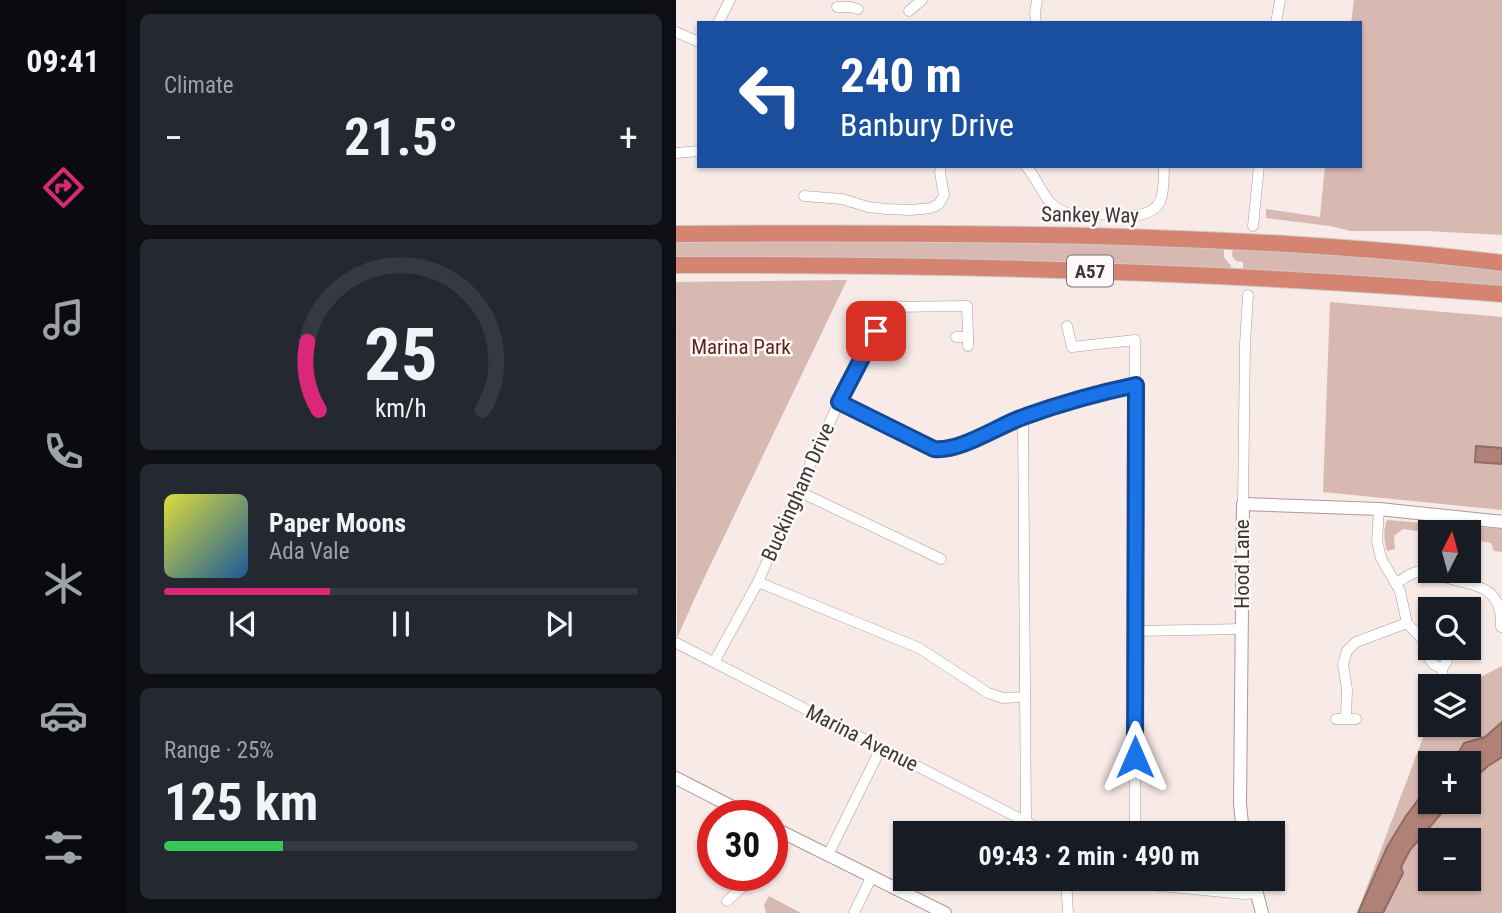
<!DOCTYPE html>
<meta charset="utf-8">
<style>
:root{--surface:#171b24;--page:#242831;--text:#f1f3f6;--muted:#9ea1a6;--line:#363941;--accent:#db2777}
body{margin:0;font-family:"Roboto Condensed",sans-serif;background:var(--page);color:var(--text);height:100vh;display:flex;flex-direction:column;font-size:26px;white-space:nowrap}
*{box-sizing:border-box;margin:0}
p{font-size:23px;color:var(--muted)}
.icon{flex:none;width:38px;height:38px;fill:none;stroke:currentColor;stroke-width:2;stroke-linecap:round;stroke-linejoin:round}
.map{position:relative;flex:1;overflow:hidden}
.side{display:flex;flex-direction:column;gap:14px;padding:14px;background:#0d0f14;width:550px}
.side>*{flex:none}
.banner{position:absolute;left:21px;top:21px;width:665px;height:147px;border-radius:0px;box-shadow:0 2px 5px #0004;background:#1a4fa0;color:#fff;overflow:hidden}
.needle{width:46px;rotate:6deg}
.buttons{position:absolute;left:742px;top:520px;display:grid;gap:14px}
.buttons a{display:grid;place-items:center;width:63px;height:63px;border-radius:0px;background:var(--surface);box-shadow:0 2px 5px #0004;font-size:35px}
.speed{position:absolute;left:21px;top:800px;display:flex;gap:14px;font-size:35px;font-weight:700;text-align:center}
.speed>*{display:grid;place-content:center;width:91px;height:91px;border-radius:50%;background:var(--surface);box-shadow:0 2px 5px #0004;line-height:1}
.speed .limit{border:10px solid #d22;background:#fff;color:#111}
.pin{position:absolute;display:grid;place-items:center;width:60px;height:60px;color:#fff;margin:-30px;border-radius:14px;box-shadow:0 4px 10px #0006}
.me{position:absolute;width:77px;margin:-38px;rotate:0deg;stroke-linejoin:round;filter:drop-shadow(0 0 5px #0008)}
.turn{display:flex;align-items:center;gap:24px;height:147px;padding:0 28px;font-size:32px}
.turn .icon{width:91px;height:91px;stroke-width:2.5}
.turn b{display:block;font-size:49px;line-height:60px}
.big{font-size:52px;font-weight:700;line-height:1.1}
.side .tile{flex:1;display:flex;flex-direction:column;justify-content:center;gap:10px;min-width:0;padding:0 24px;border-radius:10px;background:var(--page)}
.side .dial{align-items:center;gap:0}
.dial svg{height:182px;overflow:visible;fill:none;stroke:var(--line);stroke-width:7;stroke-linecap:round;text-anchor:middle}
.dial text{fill:var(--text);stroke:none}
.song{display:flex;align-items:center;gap:21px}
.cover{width:84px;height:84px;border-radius:10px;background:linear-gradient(135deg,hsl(60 70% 55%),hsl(210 70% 35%))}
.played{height:7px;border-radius:4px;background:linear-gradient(90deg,var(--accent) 35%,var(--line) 35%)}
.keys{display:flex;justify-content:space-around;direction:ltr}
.heat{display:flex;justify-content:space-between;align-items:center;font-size:38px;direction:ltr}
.charge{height:10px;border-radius:5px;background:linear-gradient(90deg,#34c759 25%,var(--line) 0)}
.trip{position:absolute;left:217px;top:821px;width:392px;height:70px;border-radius:0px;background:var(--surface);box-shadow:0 2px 5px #0004;font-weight:700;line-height:70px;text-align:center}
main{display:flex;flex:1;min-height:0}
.tab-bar{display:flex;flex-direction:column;width:126px;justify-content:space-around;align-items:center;background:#090b0e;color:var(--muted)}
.tab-bar .icon{width:49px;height:49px}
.tab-bar .on{color:var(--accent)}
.tab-bar b{font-size:32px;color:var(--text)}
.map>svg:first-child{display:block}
.green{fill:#d7b9b2;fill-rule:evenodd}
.water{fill:#b08277;stroke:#8d6c63;stroke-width:2}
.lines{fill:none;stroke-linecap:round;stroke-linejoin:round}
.minor-casing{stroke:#a79b99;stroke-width:11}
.tertiary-casing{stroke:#a79b99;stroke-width:14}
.trunk-casing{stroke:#cccbca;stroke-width:18}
.minor{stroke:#fff;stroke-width:10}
.tertiary{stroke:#fff;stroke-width:12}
.trunk{stroke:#d68472;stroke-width:16}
.route-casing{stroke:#114b97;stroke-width:18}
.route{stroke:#1a73e8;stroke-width:12}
.labels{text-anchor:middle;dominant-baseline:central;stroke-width:5;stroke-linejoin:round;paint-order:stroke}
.shield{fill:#fef9f8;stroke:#767170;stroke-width:2}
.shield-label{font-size:19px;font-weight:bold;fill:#3b3735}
.street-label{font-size:21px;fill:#3b3735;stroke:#fef9f8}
.park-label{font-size:21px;fill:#612519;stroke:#fef9f8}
</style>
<main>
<nav class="tab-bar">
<b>09:41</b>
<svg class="icon on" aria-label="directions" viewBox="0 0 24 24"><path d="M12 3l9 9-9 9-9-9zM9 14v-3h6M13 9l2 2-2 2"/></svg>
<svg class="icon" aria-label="music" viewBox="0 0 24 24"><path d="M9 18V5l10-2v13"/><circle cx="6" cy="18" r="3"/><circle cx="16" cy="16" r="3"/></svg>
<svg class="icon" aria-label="phone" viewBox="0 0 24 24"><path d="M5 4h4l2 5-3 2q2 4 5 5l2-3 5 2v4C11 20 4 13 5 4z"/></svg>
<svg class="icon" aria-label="climate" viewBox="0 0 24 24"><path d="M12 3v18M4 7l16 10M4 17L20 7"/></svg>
<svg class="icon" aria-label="car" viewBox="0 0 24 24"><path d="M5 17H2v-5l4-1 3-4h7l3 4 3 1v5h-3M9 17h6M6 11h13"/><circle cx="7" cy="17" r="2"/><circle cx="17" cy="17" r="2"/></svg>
<svg class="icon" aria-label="filters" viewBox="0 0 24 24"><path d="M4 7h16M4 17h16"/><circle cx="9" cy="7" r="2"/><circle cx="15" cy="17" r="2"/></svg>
</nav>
<section class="side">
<div class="tile"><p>Climate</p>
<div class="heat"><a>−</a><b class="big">21.5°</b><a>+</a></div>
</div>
<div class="tile dial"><svg viewBox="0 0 100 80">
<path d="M14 69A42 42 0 1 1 86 69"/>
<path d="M14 69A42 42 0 0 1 9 39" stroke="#db2777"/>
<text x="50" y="56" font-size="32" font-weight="700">25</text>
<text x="50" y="72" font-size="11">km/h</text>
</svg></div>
<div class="tile">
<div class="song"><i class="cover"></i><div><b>Paper Moons</b><p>Ada Vale</p></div></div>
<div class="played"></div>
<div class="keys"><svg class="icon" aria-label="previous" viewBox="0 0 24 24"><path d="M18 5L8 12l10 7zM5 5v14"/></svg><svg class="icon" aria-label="pause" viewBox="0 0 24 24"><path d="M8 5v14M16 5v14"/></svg><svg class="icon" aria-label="next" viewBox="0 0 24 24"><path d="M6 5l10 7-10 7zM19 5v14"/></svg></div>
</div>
<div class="tile"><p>Range · 25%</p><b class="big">125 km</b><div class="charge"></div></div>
</section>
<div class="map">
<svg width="827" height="913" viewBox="0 0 827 913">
<rect width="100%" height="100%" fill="#f7eae7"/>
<g class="green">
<path d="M678 0H826V235L751 231H675L654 226 590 218V209L644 217 649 166H684V23H675Z"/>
<path d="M207 237 548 246V257L555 266V270L0 259V239Z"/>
<path d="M557 246 826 269V288L567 270V262L560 261 556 256Z"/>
<path d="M171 280 22 591 1 638 0 282Z"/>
<path d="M654 302 826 317V510L647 492Z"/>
<path d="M711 520 826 529V552L818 551 815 543 793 539V532H754V533L727 529 718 536 719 549 711 551C708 541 707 530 711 520Z"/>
<path d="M826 666V913H681L748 735 754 713V724H793V686H787ZM754 763H793V802H754ZM754 840H793V878H754Z"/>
<path d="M93 896 125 913H90L88 905Z"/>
</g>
<g class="water">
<path d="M800 446 826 448V464L799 462Z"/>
<path d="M826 722V757L812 766 793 783V763H773L783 752 788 743 809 737Z"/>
<path d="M754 784V802H775L734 850 725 867 727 873 707 913H682L711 847 730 816Z"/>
</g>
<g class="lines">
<defs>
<g id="minor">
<path d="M161 7H174L182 9"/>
<path d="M233 11 246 0"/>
<path d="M42 23 54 0"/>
<path d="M360 23 359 13 361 0"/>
<path d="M600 23 604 0"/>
<path d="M0 32 23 42"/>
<path d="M0 153 23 151"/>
<path d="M350 166C367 186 367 206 394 214L463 215C491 210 487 189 488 166"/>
<path d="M128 196 166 199 192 207 210 209 235 210 255 208 263 204 268 195 264 173 265 166"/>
<path d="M577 226 583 166"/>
<path d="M391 326 396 347 459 340V833"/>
<path d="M280 337H292V346"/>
<path d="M163 402 258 449C285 452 324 425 350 416 386 403 422 393 460 385"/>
<path d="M347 417 350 821"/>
<path d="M122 491 265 559"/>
<path d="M567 504 569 344 572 295"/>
<path d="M703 509 701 541 705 558 724 591 731 623 748 641 753 658 757 664 766 669"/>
<path d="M82 582 243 648 312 693 327 698 349 697"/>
<path d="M721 583C728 578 736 572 745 571 755 569 762 575 771 578 800 586 827 586 825 627"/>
<path d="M460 631 566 629"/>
<path d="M0 643 372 833"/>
<path d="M38 662 82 582 122 491 163 402 213 307 291 306 292 337"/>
<path d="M767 677 766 669 771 661"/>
<path d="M660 719H680"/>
<path d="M670 719 671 689 667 664 671 651 680 642 731 623"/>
<path d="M96 855 107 832"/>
<path d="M152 855 205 748"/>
<path d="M390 878 392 913"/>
<path d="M401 878 568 894 581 893"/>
<path d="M51 901 80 875"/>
<path d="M178 913 196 876"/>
</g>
<g id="tertiary">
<path d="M0 778 74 816"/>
<path d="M96 827 269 913"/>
<path d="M567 833 564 804 567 504 703 509 827 522"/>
<path d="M577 878 586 913"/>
</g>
<g id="trunk">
<path d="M0 234C138 233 276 233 414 236 552 240 690 246 827 263"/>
<path d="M0 265C276 264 552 272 827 294"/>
</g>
</defs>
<use href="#minor" class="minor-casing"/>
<use href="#tertiary" class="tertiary-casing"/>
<use href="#trunk" class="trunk-casing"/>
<use href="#minor" class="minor"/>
<use href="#tertiary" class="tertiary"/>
<use href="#trunk" class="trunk"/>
</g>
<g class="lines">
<defs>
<path id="route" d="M200 331 163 402 258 449C285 452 323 425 350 416 386 403 422 393 460 385L459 757"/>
</defs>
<use href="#route" class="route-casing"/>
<use href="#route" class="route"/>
</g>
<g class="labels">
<rect class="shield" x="391" y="255.5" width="46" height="31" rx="5"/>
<g class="shield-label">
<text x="414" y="271">A57</text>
</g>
<g class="street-label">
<text transform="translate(414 215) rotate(1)">Sankey Way</text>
<text transform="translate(122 492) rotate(-66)">Buckingham Drive</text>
<text transform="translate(566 564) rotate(-90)">Hood Lane</text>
<text transform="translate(186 738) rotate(27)">Marina Avenue</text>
</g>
<g class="park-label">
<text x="65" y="347">Marina Park</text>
</g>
</g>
</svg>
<div class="buttons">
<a><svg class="needle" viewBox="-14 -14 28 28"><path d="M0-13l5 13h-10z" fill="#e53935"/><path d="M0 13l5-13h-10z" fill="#9ea1a6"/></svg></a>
<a><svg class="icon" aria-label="search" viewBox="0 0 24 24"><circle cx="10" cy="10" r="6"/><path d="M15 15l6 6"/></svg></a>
<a><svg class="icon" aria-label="layers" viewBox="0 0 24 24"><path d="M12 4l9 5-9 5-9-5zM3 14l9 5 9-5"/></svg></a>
<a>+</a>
<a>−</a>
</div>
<div class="speed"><div class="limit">30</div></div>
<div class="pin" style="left:200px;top:331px;background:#d93025"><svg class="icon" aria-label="arrive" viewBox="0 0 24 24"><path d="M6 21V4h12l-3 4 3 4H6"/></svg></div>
<svg class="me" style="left:459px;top:757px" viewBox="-20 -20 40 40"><path d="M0-17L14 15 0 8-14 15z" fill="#1a73e8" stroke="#fff" stroke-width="4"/></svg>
<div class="trip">09:43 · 2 min · 490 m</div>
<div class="banner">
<div class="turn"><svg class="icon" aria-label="left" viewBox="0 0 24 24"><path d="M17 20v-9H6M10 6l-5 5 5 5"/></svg><div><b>240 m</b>Banbury Drive</div></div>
</div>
</div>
</main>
